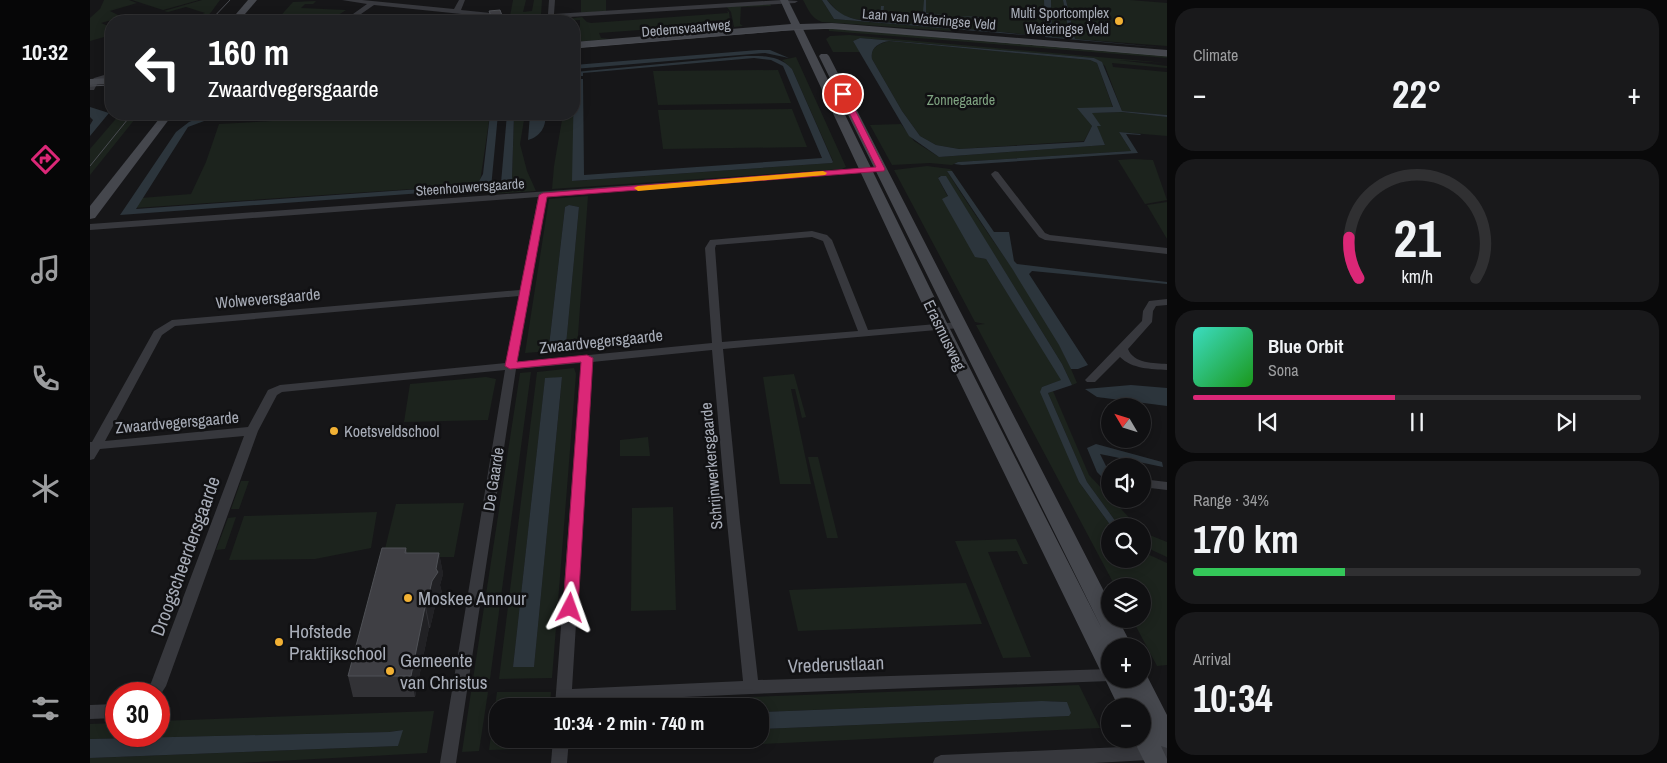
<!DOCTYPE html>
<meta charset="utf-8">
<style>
:root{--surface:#101012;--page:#19191b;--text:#f1f3f6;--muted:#9c9d9f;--line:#303032;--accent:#db2777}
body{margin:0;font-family:"Archivo Narrow",sans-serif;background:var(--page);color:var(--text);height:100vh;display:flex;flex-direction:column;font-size:19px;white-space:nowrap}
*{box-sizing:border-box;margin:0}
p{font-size:16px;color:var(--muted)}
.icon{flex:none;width:28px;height:28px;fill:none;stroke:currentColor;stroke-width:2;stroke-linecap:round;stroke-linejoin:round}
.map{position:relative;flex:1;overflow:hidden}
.details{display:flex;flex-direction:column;gap:8px;padding:8px;background:#09090a;width:500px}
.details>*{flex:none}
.hud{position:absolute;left:15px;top:15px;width:475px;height:105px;border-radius:20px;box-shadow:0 2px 12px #0003,0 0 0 1px var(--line);background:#202124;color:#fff;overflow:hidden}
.needle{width:32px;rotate:308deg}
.controls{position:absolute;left:1011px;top:398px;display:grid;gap:10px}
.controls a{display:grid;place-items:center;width:50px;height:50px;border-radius:50%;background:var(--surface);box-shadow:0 2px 12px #0003,0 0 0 1px var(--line);font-size:25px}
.speed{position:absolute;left:15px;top:682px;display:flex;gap:10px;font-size:25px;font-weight:700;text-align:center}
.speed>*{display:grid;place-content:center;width:65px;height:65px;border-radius:50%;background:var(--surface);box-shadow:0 2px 12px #0003,0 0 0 1px var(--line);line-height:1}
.speed .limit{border:8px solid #d22;background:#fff;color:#111}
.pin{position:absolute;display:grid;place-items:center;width:42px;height:42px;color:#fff;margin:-21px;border:2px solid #fff;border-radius:50%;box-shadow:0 1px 5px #0007}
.me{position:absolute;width:55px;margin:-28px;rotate:4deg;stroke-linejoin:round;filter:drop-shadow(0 0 4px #0008)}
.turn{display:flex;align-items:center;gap:18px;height:105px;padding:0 20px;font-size:22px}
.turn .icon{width:65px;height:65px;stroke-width:2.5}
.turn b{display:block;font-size:35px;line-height:42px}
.big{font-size:38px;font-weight:700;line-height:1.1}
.details .tile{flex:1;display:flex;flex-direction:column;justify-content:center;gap:8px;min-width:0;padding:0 18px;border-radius:20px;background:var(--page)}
.details .dial{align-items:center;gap:0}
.dial svg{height:130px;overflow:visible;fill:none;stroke:var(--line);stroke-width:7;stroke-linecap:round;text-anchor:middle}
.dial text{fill:var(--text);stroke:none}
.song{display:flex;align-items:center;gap:15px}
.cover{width:60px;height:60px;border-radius:8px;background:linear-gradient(135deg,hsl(170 70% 55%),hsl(120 70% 35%))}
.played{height:5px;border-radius:2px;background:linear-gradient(90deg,var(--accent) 45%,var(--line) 45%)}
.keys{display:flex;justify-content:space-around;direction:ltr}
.heat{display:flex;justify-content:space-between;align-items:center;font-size:28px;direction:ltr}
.charge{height:8px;border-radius:4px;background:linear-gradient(90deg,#34c759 34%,var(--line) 0)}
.trip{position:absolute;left:399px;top:698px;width:280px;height:50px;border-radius:20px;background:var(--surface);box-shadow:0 2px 12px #0003,0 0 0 1px var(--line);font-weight:700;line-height:50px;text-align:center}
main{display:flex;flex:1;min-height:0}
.tab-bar{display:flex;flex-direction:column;width:90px;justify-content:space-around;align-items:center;background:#060607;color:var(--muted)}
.tab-bar .icon{width:35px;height:35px}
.tab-bar .on{color:var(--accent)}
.tab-bar b{font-size:22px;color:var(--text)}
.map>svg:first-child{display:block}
.green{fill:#1c231d;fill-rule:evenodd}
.water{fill:#2c353c;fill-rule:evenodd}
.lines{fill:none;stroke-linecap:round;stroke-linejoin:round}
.street{fill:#37383d;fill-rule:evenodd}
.secondary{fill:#45474d;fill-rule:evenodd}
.tram{stroke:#4a4c52;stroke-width:1}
.wall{fill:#323236}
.shaded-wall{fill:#212124}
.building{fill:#3f3f44;stroke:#4f5156}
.route{fill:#db2777;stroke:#8e194d}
.slow{fill:#f59e0b}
.poi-dot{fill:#f2b134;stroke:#111113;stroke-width:2}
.labels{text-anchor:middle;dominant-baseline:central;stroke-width:5;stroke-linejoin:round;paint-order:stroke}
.far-poi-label{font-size:14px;fill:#a8adb8;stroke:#111113;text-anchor:end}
.far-street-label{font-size:14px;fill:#a8adb8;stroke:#111113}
.far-park-label{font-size:14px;fill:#7fa381;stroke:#111113}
.street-label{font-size:16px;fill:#a8adb8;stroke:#111113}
.poi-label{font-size:16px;fill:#a8adb8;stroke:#111113;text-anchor:start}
.near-street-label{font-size:19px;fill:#a8adb8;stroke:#111113}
.near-poi-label{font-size:19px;fill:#a8adb8;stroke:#111113;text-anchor:start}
</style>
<main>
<nav class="tab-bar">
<b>10:32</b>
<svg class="icon on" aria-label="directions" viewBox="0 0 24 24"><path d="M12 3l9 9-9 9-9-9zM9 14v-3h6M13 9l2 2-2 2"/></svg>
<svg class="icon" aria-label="music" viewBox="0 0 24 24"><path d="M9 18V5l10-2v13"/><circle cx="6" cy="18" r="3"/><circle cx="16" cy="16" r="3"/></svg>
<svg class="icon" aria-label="phone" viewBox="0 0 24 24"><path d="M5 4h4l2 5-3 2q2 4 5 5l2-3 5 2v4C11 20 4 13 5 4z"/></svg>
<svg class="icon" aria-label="climate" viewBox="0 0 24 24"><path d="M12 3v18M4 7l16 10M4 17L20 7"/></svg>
<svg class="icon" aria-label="car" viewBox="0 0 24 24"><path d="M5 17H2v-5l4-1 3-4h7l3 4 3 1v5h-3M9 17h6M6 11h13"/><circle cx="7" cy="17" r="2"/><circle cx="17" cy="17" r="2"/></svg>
<svg class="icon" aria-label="filters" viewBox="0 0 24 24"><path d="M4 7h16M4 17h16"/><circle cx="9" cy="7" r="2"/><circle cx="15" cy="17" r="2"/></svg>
</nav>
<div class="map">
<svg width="1077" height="763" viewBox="0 0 1077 763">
<rect width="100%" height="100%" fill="#161618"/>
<g class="green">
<path d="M14 0H39L47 3 20 11 32 17 11 23 21 27V35L0 41V18L10 9Z"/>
<path d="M42 0H109L73 10Z"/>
<path d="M112 0H130C120 13 117 23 99 19L115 13 96 7 78 12 74 11Z"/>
<path d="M423 0H436L433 12 442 11 444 0H452L451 15 420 16Z"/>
<path d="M491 0H516V11L491 13Z"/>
<path d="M713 0H732L744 19 861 29V31L732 22C721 18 718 9 713 0Z"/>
<path d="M737 0H954L955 36 764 19 750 14Z"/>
<path d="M961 0H973L981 38 962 37Z"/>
<path d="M976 0H1040L1077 3V46L985 39Z"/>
<path d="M226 1 223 4H215L211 8 256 10 239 21H186L203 2Z"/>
<path d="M680 3 681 6 651 7 650 24 653 26 644 27 641 12 636 6Z"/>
<path d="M637 11 639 12 641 28H636L631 24 509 33 511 38 520 39 484 42 490 40V20L475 21 477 19 492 17 497 22 501 23 638 13Z"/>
<path d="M738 26 1077 54V58L739 31Z"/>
<path d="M759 35 1077 63 1028 60 1077 66V68L1022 63 1023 67 1077 72V115L1032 111 1015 66 1004 58 770 38 763 41 770 52H743L736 39 740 36Z"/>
<path d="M799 41 1000 60 1007 63 1023 108H988L1002 126 994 141 869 149 846 145 830 136 812 111 782 59C780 48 788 44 799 41Z"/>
<path d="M706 57 756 167 752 169 462 189 464 166 473 114H484V79L483 181 742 163 743 161 702 69 692 60Z"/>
<path d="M688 70 701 103 568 105 563 71Z"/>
<path d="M702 109 717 147 573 149 568 110Z"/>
<path d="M1032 112 1077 117V136L1029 132 1041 151 868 162 862 165 840 163 802 165 780 125 811 124 824 141 849 157 1015 145 1006 125 1010 126 1001 113Z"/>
<path d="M30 114H49L0 175V149Z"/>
<path d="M237 114H400L390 182 381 185 45 208 51 198 101 194 116 162 129 124 236 118Z"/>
<path d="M424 114H435L430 144 437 171 446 191 401 194 402 184 420 182 422 179Z"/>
<path d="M1043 159 1063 160 1077 200 1055 204 1028 160Z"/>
<path d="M837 166 860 169 862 171H857C900 242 956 306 987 383L982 385 972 364 856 177 850 176 848 178 890 258 896 259 972 380 952 387 989 482 1021 526 1020 559H1052L1053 552 1077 563V665L1067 666 1042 619H1052V586H1025L886 325 895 324 885 322 804 170Z"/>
<path d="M498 196 487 349 435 353 459 199ZM479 205 489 207 476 344 459 346 475 207Z"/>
<path d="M1077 202V239L1057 205Z"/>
<path d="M484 368 486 374 462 678 409 679 447 372ZM472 377 444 666 423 667 455 379Z"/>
<path d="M441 372 400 679H383L430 373Z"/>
<path d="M704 374 716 417 712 418 705 389H701L721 484H690L673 377Z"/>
<path d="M396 377 406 379 398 420 314 422 320 384Z"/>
<path d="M963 391 999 475 1047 526H1029L997 482 958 393Z"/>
<path d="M558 437 560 456H530V440Z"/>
<path d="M718 457H728L748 538H737Z"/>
<path d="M151 481H159L149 509H141Z"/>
<path d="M374 503 364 557H293L306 504Z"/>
<path d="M583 507 586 610 541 611 542 508Z"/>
<path d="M287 512 281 548 225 559 139 560 154 516Z"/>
<path d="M146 517 135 549 126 550 138 518Z"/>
<path d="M1052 532 1077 542V557L1053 546Z"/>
<path d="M926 539 938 564H933L927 551 898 552 941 657 913 658 865 541Z"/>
<path d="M876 583 892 624 708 631 699 590Z"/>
<path d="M989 685 1010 728 611 747 492 748V739H670V729L979 716 977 702 952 701 670 712V706H492V703Z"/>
<path d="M381 692H398L389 751 372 752Z"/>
<path d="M407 692H461L460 706H408V739H457V748L399 750Z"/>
<path d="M344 711 337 753 149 763H0V758L308 746 312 730 299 732 0 739V724L26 723V736H69V721Z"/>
</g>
<g class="water">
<path d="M732 0H737C752 20 767 20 790 22L791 6H794L792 22 832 25 834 0H836V13L857 15 836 14V26L890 30 888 18 868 16 890 17 892 30 947 36 744 19Z"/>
<path d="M954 0H961L962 37 980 38 973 0H976L985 39 1077 48 955 37Z"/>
<path d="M770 38 1004 58 1012 62 1032 111 1077 115V117L1032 112 1002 113 1011 126H1007L1015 145 849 157 819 136 763 41ZM799 41 1000 60 1007 63 1023 107 987 108 1002 126 994 142 869 149 846 145 830 136 812 111 782 59C780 48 788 43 799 41Z"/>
<path d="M668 50H680L699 58 675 53 484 69V65Z"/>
<path d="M656 56C673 56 689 55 702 69L743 162 742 163 482 181 484 79H493L494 175 732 158 693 66 681 60 664 58 493 73V76H485V72Z"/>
<path d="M0 107 19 113 0 136V125L3 120 0 117Z"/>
<path d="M119 114H133L98 127 46 209 387 185 393 174 400 114H408L401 188 30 215 86 132 99 122Z"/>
<path d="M417 114H424L422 179 420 182 411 183Z"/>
<path d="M440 114H455C457 126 450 137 438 140Z"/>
<path d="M1029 132 1050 134 1051 135 1036 134 1048 153 872 165 864 164 868 162 1041 151Z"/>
<path d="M857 171H862L904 232H919L924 261 927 264 1077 282V284L942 271 939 274 998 365 988 369H981L969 345 923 270Z"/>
<path d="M851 176H856L972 364 982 385 958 393 997 482 1029 526H1021L989 482 950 392 952 387 971 380 896 259 885 257 852 199 858 196 848 178Z"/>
<path d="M479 205 489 207 476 345 459 346 475 207Z"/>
<path d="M472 377 444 667H423L455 378Z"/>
<path d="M1041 385 1077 388V406L1007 397 995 389Z"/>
<path d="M1006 444 1072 462 1073 467 1010 454 1020 474V485L1007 472 997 448Z"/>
<path d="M952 701 977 702 981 713 979 716 670 729V712Z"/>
<path d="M313 730 308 746 0 758V739L299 732Z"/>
</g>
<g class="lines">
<g class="street">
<path d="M252 0H272L364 9 369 0H375L371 10 430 16 458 14 459 0H465L464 14 692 0 708 1 705 3 463 18V21H457V18L430 20 284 5 271 14 320 21H303L263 16V14L277 4Z"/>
<path d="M21 73V77L9 80 4 90H0V83L4 78Z"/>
<path d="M791 167H794V171L457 196 427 362 622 343 615 248 620 240 722 231 737 235 742 240 778 330 869 322 874 325 869 328 633 349 650 522 668 680 1020 669V679L1025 680 1020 681 661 694 481 702V706H465L491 363 426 369 366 763H350L415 370 192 392 187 395 168 431 76 686 69 697V694H54L61 683 154 436 10 449 4 459 0 460V442H2L64 331 82 320 430 290 448 197 0 230V224ZM722 237 733 241 768 331 632 342 625 248 626 245ZM429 296 416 363 190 385 178 390 158 427 15 441 72 335 85 326ZM622 350 637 522 653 681 482 689 502 362Z"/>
<path d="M905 171 908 172 955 233 960 235 1077 248V254L955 240 949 237 902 176 901 174Z"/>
<path d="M1077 299V305L1066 306 1063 311 1062 322 1038 349C1044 364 1064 363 1077 364V370C1061 369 1042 369 1030 357L1005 382H997L995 380 997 378 1052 321 1053 311 1059 301Z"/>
<path d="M1052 479 1077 482V490L1052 487Z"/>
<path d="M26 704V718L0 719V705Z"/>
<path d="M463 739H479L477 763H461Z"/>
<path d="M1077 745V759L1004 763H843L845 758 851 755Z"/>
</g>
<g class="secondary">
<path d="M158 0H167L149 21H140Z"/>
<path d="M690 0H698L710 24 742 23 1077 50V56L742 29H713L859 327 1012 629 729 56 731 54H737L739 56 1020 603V619H1028L1042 646H1020V679H1052V672H1055L1077 715V748L1071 746 1077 759V763H1055L1043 739H1052V724L1059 726 1052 713V706H1028L1015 679 1017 675 1012 674 843 327 704 30 484 48V42L701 24Z"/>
<path d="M21 78V84L0 85V79Z"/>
<path d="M73 114H83L5 218 0 219V206Z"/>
</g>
<g class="tram">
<path d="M120 21 140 0"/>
<path d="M484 48 698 30 746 28 1077 56"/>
<path d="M0 86 21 85"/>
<path d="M0 166 42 114"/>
</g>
</g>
<path class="wall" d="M316 548 317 553H349L353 574 350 585 352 593 346 602 340 628H339L325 697H263L258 676Z"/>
<g class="shaded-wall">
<path d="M349 553 353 574 350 585 352 593 346 602 340 628 336 607Z"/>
<path d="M335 607 339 628 325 697 321 676Z"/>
</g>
<g class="building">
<path d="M410 10 413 18H416L417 21H372H373V19L401 16 399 11Z"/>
<path d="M292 548H316L315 553H349L346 569 348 572 342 581 336 607H335L321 676H258Z"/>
</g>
<path class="route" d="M753 92 757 94 795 169 794 171 457 197 427 362 497 355 503 358 488 608 485 612 480 614 475 612 473 608 491 362 420 369 415 366 449 195 453 193 786 167 750 94Z"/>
<path class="slow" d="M733 171 737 173 735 175 548 191 544 188 548 186Z"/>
<g class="poi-dot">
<circle cx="1029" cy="21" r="5"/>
<circle cx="244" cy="431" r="5"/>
<circle cx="318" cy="598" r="5"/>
<circle cx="189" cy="642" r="5"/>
<circle cx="300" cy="671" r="5"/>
</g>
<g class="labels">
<g class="far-poi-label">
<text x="1019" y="13">Multi Sportcomplex<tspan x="1019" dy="16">Wateringse Veld</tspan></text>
</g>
<g class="far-street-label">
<text transform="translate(839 19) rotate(5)">Laan van Wateringse Veld</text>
<text transform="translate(596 28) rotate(-5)">Dedemsvaartweg</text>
<text transform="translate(380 187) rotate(-4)">Steenhouwersgaarde</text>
</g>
<g class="far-park-label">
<text x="871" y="100">Zonnegaarde</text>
</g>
<g class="street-label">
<text transform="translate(178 298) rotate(-5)">Wolweversgaarde</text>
<text transform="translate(855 335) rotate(64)">Erasmusweg</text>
<text transform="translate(511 341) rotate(-6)">Zwaardvegersgaarde</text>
<text transform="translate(87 422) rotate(-5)">Zwaardvegersgaarde</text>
<text transform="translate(621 466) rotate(-95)">Schrijnwerkersgaarde</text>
<text transform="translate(403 479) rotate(-81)">De Gaarde</text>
</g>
<g class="poi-label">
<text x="254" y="431">Koetsveldschool</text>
</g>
<g class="near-street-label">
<text transform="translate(95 556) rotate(-70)">Droogscheerdersgaarde</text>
<text transform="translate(746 664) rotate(-2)">Vrederustlaan</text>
</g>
<g class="near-poi-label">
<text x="328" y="598">Moskee Annour</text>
<text x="199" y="631">Hofstede<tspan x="199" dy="22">Praktijkschool</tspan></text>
<text x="310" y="660">Gemeente<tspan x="310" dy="22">van Christus</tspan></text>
</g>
</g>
</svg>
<div class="controls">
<a><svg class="needle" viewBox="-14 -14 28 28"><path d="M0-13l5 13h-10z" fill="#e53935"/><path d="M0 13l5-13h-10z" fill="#9c9d9f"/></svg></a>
<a><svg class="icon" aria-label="sound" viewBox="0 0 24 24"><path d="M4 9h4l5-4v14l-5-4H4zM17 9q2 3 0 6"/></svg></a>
<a><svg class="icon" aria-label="search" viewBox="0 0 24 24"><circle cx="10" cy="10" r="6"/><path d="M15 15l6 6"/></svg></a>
<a><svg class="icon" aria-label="layers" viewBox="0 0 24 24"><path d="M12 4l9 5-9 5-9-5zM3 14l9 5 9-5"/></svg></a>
<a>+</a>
<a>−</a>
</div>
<div class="speed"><div class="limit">30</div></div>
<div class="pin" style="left:753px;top:94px;background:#d93025"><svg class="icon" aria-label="arrive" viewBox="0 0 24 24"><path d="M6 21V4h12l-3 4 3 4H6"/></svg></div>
<svg class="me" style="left:480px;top:608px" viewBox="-20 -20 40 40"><path d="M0-17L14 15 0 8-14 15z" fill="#db2777" stroke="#fff" stroke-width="4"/></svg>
<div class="trip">10:34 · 2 min · 740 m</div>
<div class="hud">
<div class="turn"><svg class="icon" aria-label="left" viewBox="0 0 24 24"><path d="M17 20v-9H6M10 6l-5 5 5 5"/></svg><div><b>160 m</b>Zwaardvegersgaarde</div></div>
</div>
</div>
<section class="details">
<div class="tile"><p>Climate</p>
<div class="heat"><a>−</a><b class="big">22°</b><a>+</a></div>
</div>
<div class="tile dial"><svg viewBox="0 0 100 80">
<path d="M14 69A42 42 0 1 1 86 69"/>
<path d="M14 69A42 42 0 0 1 8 44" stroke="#db2777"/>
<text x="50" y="56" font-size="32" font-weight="700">21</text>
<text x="50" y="72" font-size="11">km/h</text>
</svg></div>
<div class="tile">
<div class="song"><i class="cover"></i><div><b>Blue Orbit</b><p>Sona</p></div></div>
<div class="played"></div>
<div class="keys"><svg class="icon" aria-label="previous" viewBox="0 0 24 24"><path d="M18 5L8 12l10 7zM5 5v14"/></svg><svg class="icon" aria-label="pause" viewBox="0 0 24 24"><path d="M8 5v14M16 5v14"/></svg><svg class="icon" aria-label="next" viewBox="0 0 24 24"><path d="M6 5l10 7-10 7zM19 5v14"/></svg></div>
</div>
<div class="tile"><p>Range · 34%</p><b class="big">170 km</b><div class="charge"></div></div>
<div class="tile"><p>Arrival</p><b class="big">10:34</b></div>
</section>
</main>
